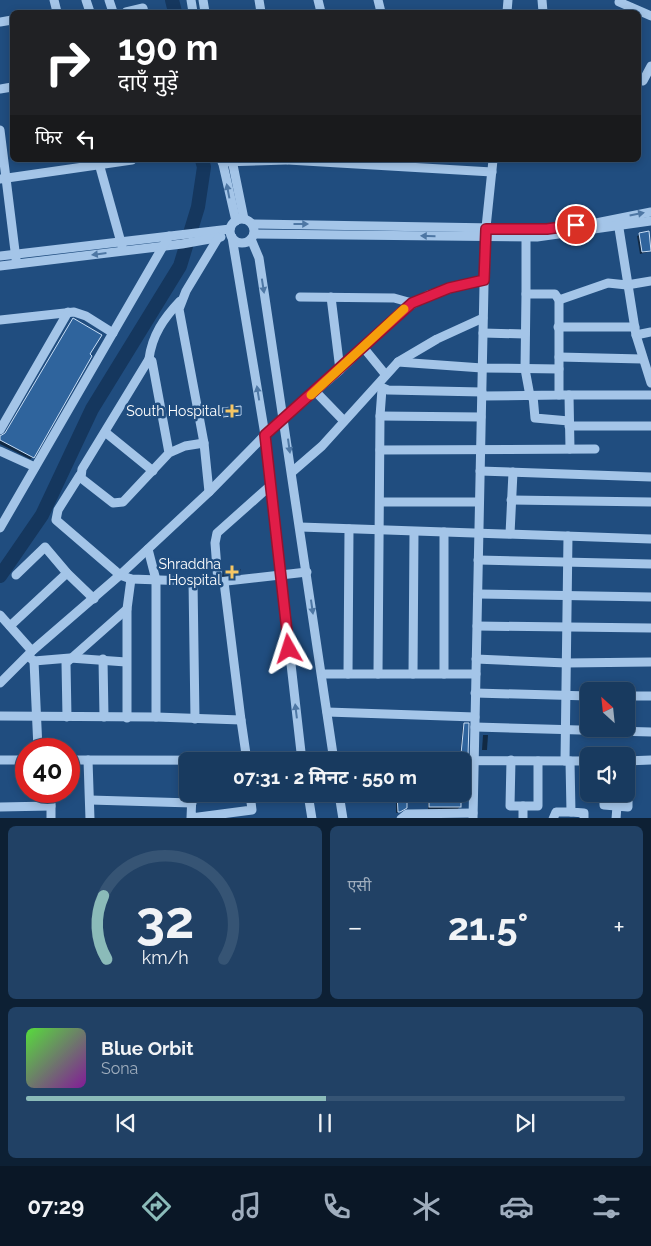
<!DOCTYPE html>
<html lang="hi">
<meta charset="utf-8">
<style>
:root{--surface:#183a5f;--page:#214165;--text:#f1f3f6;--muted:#9fadbd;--line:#365474;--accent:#8bbbb9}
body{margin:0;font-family:Raleway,"Noto Sans Devanagari",sans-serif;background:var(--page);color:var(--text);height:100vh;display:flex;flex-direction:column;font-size:19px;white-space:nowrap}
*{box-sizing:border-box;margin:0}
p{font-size:16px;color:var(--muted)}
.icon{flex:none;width:28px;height:28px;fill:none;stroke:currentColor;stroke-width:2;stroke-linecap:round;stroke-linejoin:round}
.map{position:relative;height:818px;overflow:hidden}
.panel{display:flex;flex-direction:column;gap:8px;padding:8px;background:#0d2034;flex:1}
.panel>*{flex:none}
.hud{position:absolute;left:10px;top:10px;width:631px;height:152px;border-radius:8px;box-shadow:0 2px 8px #0003,0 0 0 1px var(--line);background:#202124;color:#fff;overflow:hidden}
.needle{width:32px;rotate:333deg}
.controls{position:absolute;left:580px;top:682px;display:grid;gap:10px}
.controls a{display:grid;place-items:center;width:55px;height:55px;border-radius:8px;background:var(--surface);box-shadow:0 2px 8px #0003,0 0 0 1px var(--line);font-size:25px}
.speed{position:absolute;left:15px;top:738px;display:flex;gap:10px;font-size:25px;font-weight:700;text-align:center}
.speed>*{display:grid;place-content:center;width:65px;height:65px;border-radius:50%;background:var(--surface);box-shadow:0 2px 8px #0003,0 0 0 1px var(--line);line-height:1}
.speed .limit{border:8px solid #d22;background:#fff;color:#111}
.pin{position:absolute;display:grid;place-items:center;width:42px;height:42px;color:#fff;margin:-21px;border:2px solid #fff;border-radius:50%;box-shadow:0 1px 5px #0007}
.me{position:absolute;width:55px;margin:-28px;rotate:354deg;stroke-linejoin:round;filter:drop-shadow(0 0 4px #0008)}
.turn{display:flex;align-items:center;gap:18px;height:105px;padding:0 25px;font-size:22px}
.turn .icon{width:65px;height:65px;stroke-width:2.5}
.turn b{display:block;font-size:35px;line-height:42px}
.then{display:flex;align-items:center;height:48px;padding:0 25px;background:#0003;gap:10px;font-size:19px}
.big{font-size:38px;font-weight:700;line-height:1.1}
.panel .card{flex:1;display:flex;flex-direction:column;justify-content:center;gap:8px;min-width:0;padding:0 18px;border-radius:8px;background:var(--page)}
.panel .dial{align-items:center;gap:0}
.dial svg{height:130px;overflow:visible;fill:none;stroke:var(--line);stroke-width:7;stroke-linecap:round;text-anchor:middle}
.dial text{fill:var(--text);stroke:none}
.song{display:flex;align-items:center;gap:15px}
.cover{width:60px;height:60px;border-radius:8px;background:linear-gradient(135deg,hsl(110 70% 55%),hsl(290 70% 35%))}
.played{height:5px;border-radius:2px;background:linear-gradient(90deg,var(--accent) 50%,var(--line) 50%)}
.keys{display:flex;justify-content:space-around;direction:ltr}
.heat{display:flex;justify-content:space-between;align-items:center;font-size:28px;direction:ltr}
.panel .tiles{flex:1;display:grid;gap:8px;grid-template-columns:1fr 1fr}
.card:last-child{grid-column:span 2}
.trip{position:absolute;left:179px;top:752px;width:292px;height:50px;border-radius:8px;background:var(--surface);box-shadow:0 2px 8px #0003,0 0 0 1px var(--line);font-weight:700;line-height:50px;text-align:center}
.menu{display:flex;height:80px;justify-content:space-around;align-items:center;background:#0a1726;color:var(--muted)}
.menu .icon{width:35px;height:35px}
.menu .selected{color:var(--accent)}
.menu b{font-size:22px;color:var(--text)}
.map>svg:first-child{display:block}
.shadow{fill:#0007}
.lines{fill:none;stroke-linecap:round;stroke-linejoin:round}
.river{stroke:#15375e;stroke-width:14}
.building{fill:#2f649d;stroke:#c8def6}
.minor{stroke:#a4c5e8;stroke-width:9}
.oneway{fill:#4e77a4}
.route-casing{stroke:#92132f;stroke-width:12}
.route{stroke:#e11d48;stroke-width:9}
.slow{stroke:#f59e0b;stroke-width:9}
.poi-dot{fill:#f5c665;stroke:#204d7f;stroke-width:2}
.labels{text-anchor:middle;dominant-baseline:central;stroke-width:5;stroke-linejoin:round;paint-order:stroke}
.poi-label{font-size:14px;fill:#fff;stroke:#204d7f;text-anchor:end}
</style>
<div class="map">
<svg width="651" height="819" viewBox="0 0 651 819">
<rect width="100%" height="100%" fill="#204d7f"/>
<g class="shadow">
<path d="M648 232 651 251 640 254 637 236Z"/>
<path d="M223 409 240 415 222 418 221 412Z"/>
<path d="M0 439 33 457 30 459 0 444Z"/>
<path d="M241 569 239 575 222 577 224 570Z"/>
<path d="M464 724 467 754 460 755 463 725Z"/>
<path d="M483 735H488L487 750H482Z"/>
<path d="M398 794H461L460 806 458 809H428V794H406L403 810 396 813V796Z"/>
</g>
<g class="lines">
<g class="river">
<path d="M172 0 175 12"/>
<path d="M0 576 42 515 92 409 180 266 198 207 204 167 202 160"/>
</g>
</g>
<g class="building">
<path d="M649 231 651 251 642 252 639 233Z"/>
<path d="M73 318 102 335 90 354 92 356 34 458 0 440V436L5 433Z"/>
<path d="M241 406V415L223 417 222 408Z"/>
<path d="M464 723H469L468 755 461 754Z"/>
<path d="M397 794H407V808L400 812H398Z"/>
<rect x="429" y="794" width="32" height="13"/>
</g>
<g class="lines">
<g class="minor">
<path d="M54 0 57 12"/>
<path d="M86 0 90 12"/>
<path d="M109 0 113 12"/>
<path d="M191 0 193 12"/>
<path d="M203 0 205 12"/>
<path d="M259 0 261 12"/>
<path d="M318 0 321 12"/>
<path d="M378 0 381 12"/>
<path d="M542 0 543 12"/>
<path d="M619 2 651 16"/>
<path d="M126 12 143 8 144 12"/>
<path d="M507 12 508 0"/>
<path d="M0 22 12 20"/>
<path d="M643 81 651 66"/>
<path d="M0 89 12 87"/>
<path d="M0 130 16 259"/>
<path d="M98 160 122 246"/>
<path d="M222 160 236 221"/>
<path d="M232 160 244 219"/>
<path d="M288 160 492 172"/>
<path d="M222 162 287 160"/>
<path d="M0 179 132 160"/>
<circle cx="242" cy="231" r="12"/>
<path d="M618 222 636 335 651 383"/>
<path d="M252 224 547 229 591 224 651 212"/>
<path d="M254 234 537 237 651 221"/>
<path d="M232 237 265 435 302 761"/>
<path d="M251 239 259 258 334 761"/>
<path d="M0 256 230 229"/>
<path d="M0 266 182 244 221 237"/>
<path d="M526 294 525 369 530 396"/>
<path d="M300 297 394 298 412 303"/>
<path d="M331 297 340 370"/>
<path d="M559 300 608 283 627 285 651 281"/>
<path d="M0 320 74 312 86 316 113 333"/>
<path d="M558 327H635"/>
<path d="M483 333 525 334"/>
<path d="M636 335 651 332"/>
<path d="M363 347 385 374"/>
<path d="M559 357 642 359"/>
<path d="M149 359C152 335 164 318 180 301"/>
<path d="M398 362 482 368 559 369"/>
<path d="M378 386 388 390 482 392"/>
<path d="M315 391 344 421"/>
<path d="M559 395H651"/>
<path d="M569 395 570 449"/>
<path d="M482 396 559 395V300L555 294H526V237"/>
<path d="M533 396 535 418 569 421"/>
<path d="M380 416 481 417"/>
<path d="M569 426H651"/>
<path d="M0 430 68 312"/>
<path d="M105 432 153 471"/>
<path d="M380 450 595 449"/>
<path d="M0 451 35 467"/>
<path d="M169 453 152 361 149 359 82 469 81 478 113 503 123 502 169 453 185 446 204 443"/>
<path d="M480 471 651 477"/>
<path d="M292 472 322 446 398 362 437 339 483 318"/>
<path d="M80 475 58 510 56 520 120 575 131 579 218 582 307 572"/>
<path d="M209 492 204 443 179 309 186 291 218 238"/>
<path d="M511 500 651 502"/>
<path d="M380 502H479"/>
<path d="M300 527 651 539"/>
<path d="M0 528 169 236"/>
<path d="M444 532V674"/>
<path d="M510 534 513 472"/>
<path d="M148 549 156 580V717"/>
<path d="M478 560 651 564"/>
<path d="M16 575 45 547 67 573 94 599"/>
<path d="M193 581 195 719"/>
<path d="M218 582 215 543 217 533 271 485"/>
<path d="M478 594 651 597"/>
<path d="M0 615 32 651"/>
<path d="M10 626 67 573"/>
<path d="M477 626 651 628"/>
<path d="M28 656 34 661 70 658 126 662"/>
<path d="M103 659 104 717"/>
<path d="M476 659 566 663 651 662"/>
<path d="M34 661 38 749"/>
<path d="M322 674H476"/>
<path d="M348 674 349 529"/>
<path d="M378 674 380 416 382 389"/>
<path d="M413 674 414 532"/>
<path d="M0 683 32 651 120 575 209 492 265 435 340 370 400 312 428 295 484 279"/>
<path d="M475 693 589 696"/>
<path d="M626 696H651"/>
<path d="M327 712 475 717"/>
<path d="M0 716 156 717 241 720 224 582"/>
<path d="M67 717 66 663 127 609"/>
<path d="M127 718V609L131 579"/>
<path d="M241 720 247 761"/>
<path d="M475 727 651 732"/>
<path d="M0 760H26"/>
<path d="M69 760 589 761"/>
<path d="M88 760 90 819"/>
<path d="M511 760 510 806H538V761"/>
<path d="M565 761 568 536"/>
<path d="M570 761 571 812 584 813V819"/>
<path d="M626 761 651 760"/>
<path d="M51 791V819"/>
<path d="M192 794 191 818 252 810 250 794"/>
<path d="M308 794 312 819"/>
<path d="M339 794 343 819"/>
<path d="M604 794V805L628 807V761"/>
<path d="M90 800 192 803"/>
<path d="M0 807 51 806"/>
<path d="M401 819 407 814 473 813"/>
<path d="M473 819 485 237 493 160"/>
<path d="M523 819V806"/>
<path d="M553 819 556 812H571"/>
<path d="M616 819 617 806"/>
</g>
</g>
<defs><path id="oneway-solid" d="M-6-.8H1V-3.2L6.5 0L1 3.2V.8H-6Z" transform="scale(1.25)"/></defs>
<g class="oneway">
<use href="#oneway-solid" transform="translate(228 191) rotate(-101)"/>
<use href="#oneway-solid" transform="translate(637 214) rotate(-11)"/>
<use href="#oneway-solid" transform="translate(301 224)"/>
<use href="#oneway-solid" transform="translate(428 236) rotate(-179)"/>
<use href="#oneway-solid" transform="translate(99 254) rotate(173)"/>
<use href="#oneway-solid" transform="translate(263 286) rotate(81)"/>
<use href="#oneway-solid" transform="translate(258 393) rotate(-99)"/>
<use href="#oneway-solid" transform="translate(289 446) rotate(82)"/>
<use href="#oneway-solid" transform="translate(312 607) rotate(82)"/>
<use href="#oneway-solid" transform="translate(296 711) rotate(-97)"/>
</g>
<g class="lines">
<defs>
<path id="route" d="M289 649 265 435 412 303 449 288 484 280 486 229H547L576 225"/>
</defs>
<use href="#route" class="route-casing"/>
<use href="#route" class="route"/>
<path class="slow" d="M311 395 404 309"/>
</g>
<g class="poi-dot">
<path d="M229.5 403.5h5v5h5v5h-5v5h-5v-5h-5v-5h5z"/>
<path d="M229.5 564.5h5v5h5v5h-5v5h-5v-5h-5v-5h5z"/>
</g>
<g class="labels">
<g class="poi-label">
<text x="221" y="411">South Hospital</text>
<text x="221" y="564">Shraddha<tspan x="221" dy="16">Hospital</tspan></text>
</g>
</g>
</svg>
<div class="controls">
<a><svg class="needle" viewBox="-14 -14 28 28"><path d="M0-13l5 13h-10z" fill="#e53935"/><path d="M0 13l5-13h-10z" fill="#9fadbd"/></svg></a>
<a><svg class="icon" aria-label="sound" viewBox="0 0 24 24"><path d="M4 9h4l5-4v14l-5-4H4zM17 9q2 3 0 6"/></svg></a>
</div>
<div class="speed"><div class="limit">40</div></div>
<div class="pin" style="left:576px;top:225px;background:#d93025"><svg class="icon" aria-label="arrive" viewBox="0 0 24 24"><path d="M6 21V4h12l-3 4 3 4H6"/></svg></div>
<svg class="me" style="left:289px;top:649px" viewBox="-20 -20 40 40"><path d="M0-17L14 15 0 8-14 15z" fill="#e11d48" stroke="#fff" stroke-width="4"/></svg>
<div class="trip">07:31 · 2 मिनट · 550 m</div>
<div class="hud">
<div class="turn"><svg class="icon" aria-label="right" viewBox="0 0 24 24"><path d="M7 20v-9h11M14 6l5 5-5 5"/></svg><div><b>190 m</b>दाएँ मुड़ें</div></div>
<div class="then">फिर<svg class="icon" aria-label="left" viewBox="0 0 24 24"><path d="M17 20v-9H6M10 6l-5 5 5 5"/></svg></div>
</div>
</div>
<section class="panel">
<div class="tiles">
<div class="card dial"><svg viewBox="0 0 100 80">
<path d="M14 69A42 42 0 1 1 86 69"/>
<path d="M14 69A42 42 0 0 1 12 30" stroke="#8bbbb9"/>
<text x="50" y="56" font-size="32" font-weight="700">32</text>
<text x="50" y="72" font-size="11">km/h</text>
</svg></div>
<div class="card"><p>एसी</p>
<div class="heat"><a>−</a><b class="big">21.5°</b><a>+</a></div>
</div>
<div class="card">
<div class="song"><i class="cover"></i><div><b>Blue Orbit</b><p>Sona</p></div></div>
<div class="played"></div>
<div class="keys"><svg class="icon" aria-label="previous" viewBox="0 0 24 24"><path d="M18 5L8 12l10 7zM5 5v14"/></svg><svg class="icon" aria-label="pause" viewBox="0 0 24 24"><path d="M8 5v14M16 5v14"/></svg><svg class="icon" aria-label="next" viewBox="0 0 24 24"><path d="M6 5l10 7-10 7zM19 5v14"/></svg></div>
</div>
</div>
</section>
<nav class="menu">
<b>07:29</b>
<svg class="icon selected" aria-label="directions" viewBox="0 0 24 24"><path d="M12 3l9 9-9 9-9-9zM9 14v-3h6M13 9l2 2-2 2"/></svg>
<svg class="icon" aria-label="music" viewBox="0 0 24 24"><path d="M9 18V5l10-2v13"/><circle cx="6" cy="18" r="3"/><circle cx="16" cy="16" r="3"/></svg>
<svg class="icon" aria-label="phone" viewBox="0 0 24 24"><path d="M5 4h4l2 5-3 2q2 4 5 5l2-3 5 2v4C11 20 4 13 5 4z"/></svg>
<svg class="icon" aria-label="climate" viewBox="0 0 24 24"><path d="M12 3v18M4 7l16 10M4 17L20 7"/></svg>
<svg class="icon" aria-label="car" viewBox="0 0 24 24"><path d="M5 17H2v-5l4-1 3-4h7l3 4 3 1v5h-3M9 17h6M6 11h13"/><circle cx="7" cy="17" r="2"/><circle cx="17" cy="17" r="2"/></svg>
<svg class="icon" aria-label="filters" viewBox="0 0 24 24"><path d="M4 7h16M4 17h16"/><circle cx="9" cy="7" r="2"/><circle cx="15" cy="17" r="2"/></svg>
</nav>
